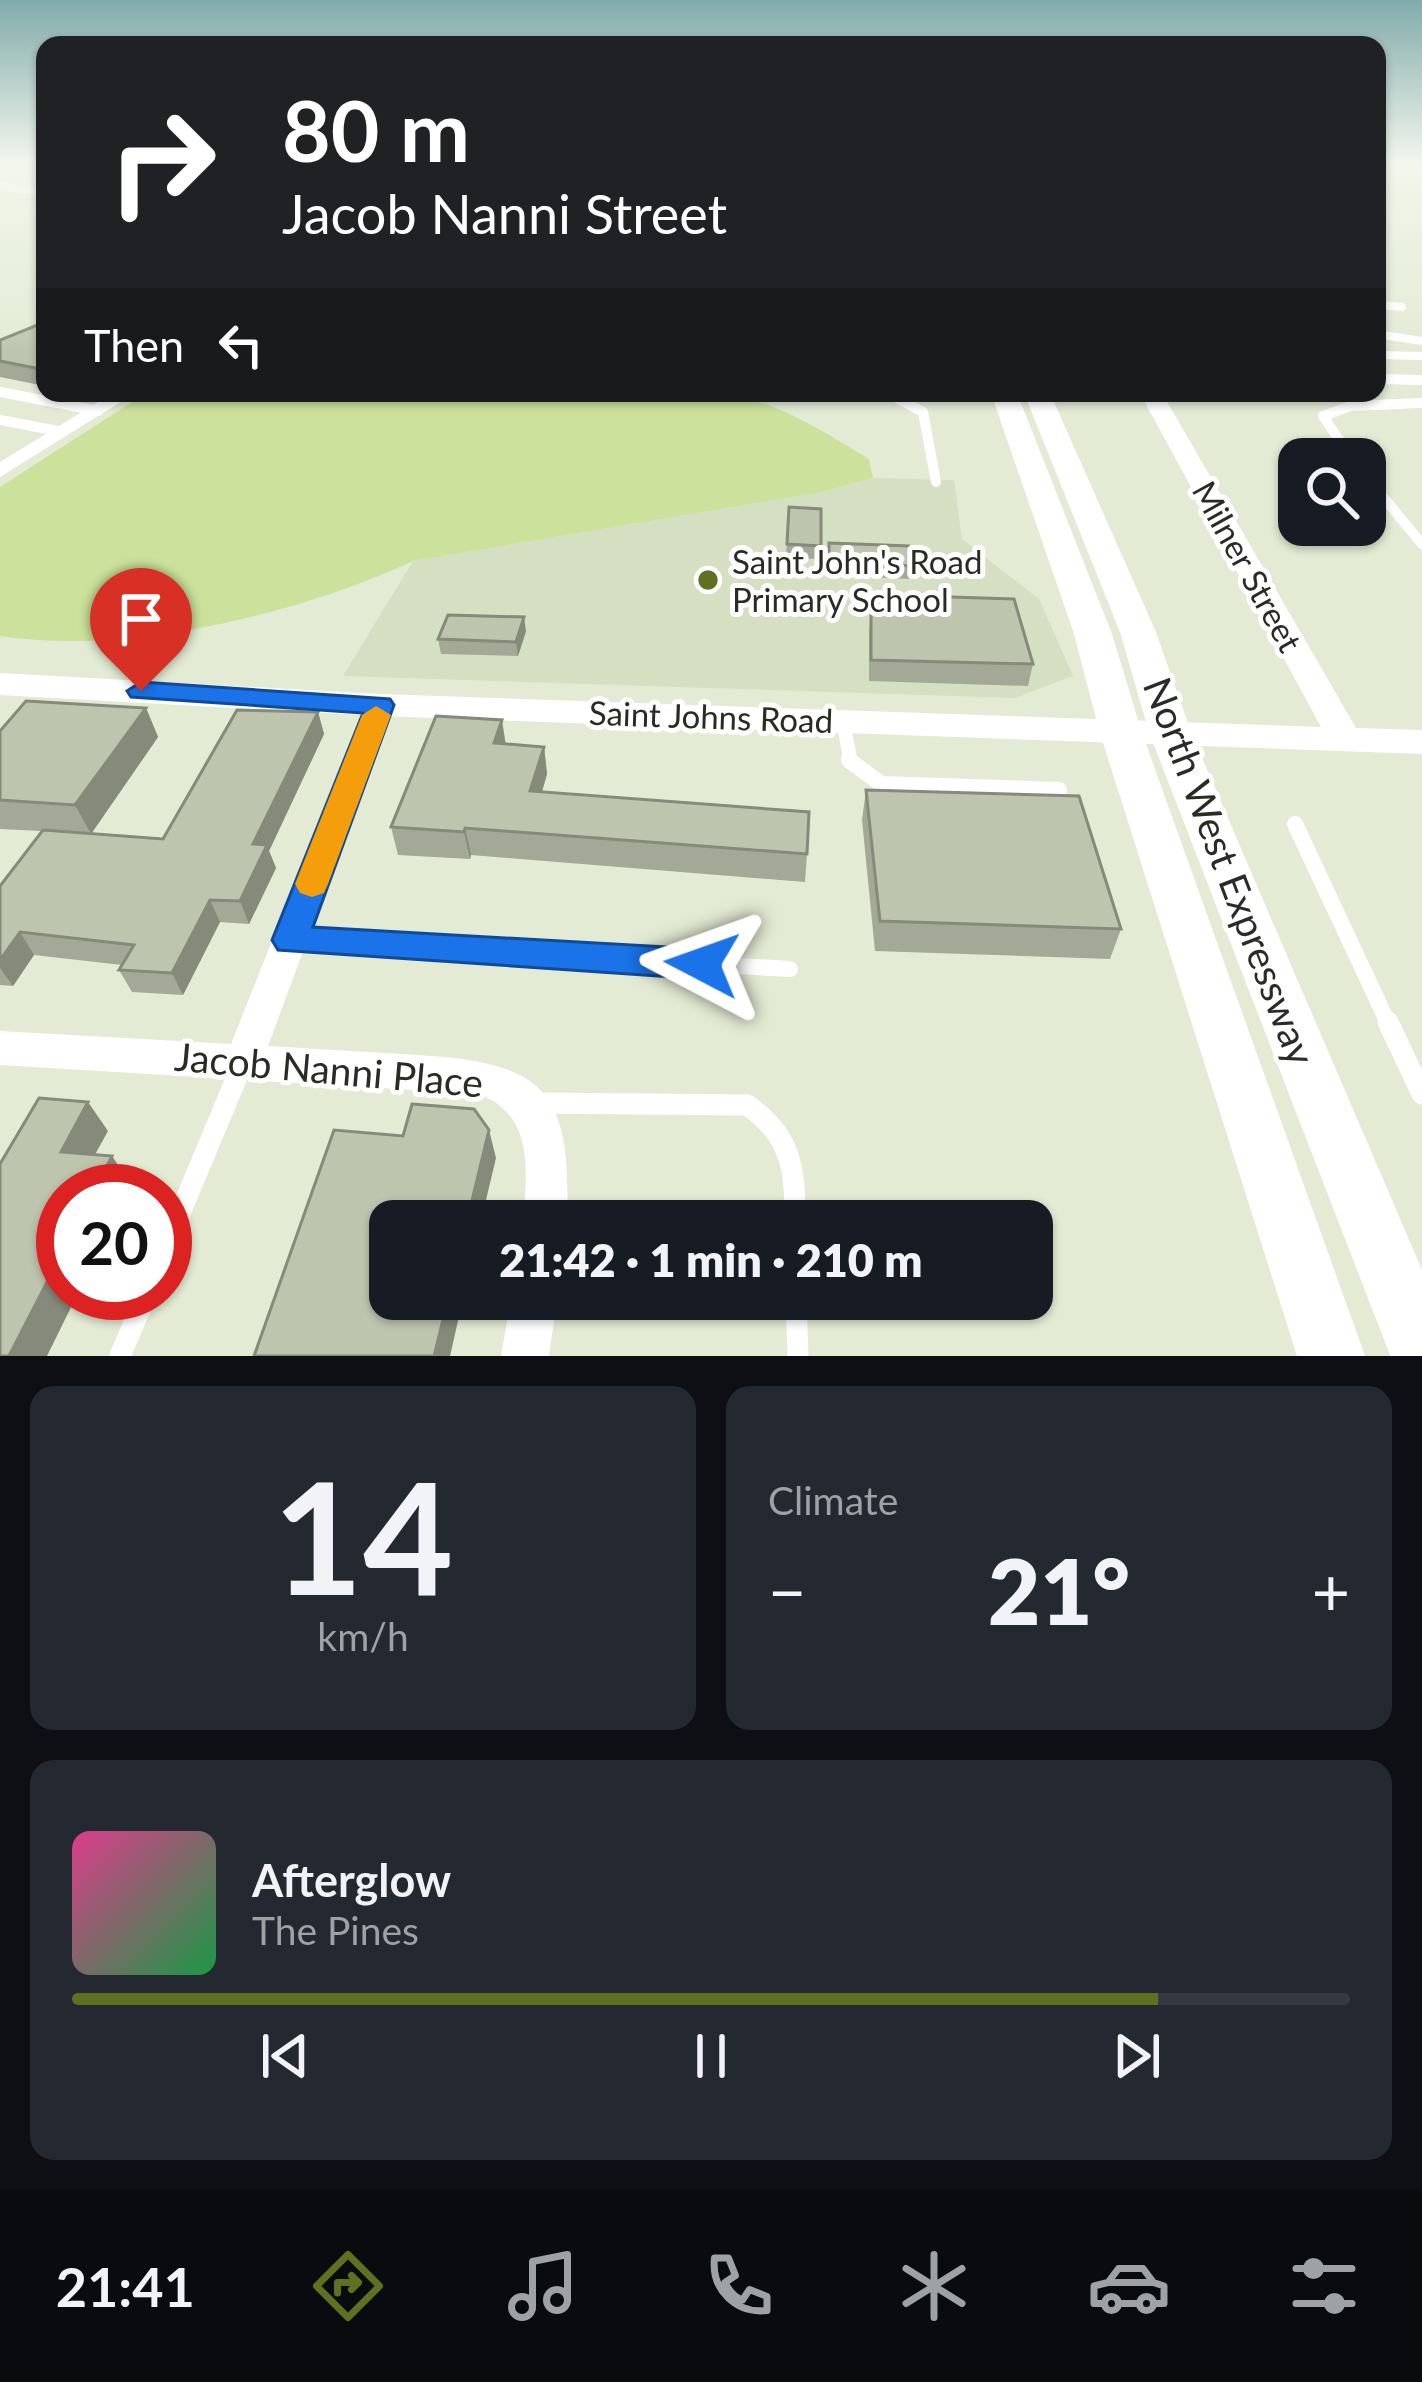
<!DOCTYPE html>
<meta charset="utf-8">
<style>
:root{--surface:#171b24;--page:#242831;--text:#f1f3f6;--muted:#9ea1a6;--line:#363941;--accent:#5d7120}
body{margin:0;font-family:Lato,sans-serif;background:var(--page);color:var(--text);height:100vh;display:flex;flex-direction:column;font-size:45px;white-space:nowrap}
*{box-sizing:border-box;margin:0}
p{font-size:39px;color:var(--muted)}
.icon{flex:none;width:66px;height:66px;fill:none;stroke:currentColor;stroke-width:2;stroke-linecap:round;stroke-linejoin:round}
.map{position:relative;height:1356px;overflow:hidden}
.panel{display:flex;flex-direction:column;gap:30px;padding:30px;background:#0d0f14;flex:1}
.panel>*{flex:none}
.top-card{position:absolute;left:36px;top:36px;width:1350px;height:366px;border-radius:24px;box-shadow:0 3px 9px #0004;background:#202124;color:#fff;overflow:hidden}
.controls{position:absolute;left:1278px;top:438px;display:grid;gap:24px}
.controls a{display:grid;place-items:center;width:108px;height:108px;border-radius:24px;background:var(--surface);box-shadow:0 3px 9px #0004;font-size:60px}
.speed{position:absolute;left:36px;top:1164px;display:flex;gap:24px;font-size:60px;font-weight:700;text-align:center}
.speed>*{display:grid;place-content:center;width:156px;height:156px;border-radius:50%;background:var(--surface);box-shadow:0 3px 9px #0004;line-height:1}
.speed .limit{border:18px solid #d22;background:#fff;color:#111}
.pin{position:absolute;display:grid;place-items:center;width:102px;height:102px;color:#fff;margin:-123px -51px;border-radius:50% 50% 50% 0;rotate:-45deg;box-shadow:0 0 12px #0007}
.pin .icon{rotate:45deg}
.me{position:absolute;width:132px;margin:-66px;rotate:274deg;stroke-linejoin:round;filter:drop-shadow(0 0 9px #0008)}
.turn{display:flex;align-items:center;gap:42px;height:252px;padding:0 48px;font-size:54px}
.turn .icon{width:156px;height:156px;stroke-width:2.5}
.turn b{display:block;font-size:84px;line-height:102px}
.then{display:flex;align-items:center;height:114px;padding:0 48px;background:#0003;gap:24px;font-size:45px}
.big{font-size:90px;font-weight:800;line-height:1.1}
.panel .card{flex:1;display:flex;flex-direction:column;justify-content:center;gap:18px;min-width:0;padding:0 42px;border-radius:24px;background:var(--page)}
.panel .dial{align-items:center;gap:0}
.dial b{font-size:156px;line-height:1}
.song{display:flex;align-items:center;gap:36px}
.cover{width:144px;height:144px;border-radius:18px;background:linear-gradient(135deg,hsl(330 70% 55%),hsl(140 70% 35%))}
.played{height:12px;border-radius:6px;background:linear-gradient(90deg,var(--accent) 85%,var(--line) 85%)}
.keys{display:flex;justify-content:space-around;direction:ltr}
.heat{display:flex;justify-content:space-between;align-items:center;font-size:66px;direction:ltr}
.panel .tiles{flex:1;display:grid;gap:30px;grid-template-columns:1fr 1fr}
.card:last-child{grid-column:span 2}
.trip{position:absolute;left:369px;top:1200px;width:684px;height:120px;border-radius:24px;background:var(--surface);box-shadow:0 3px 9px #0004;font-weight:800;line-height:120px;text-align:center}
.tab-bar{display:flex;height:192px;justify-content:space-around;align-items:center;background:#090b0e;color:var(--muted)}
.tab-bar .icon{width:84px;height:84px}
.tab-bar .selected{color:var(--accent)}
.tab-bar b{font-size:54px;color:var(--text)}
.map>svg:first-child{display:block}
.built{fill:#d5dfc2}
.green{fill:#cce29c}
.lines{fill:none;stroke-linecap:round;stroke-linejoin:round}
.service-far4{stroke:#fff;stroke-width:8}
.service-far3{stroke:#fff;stroke-width:10}
.service-far2{stroke:#fff;stroke-width:14}
.service-far1{stroke:#fff;stroke-width:16}
.service{stroke:#fff;stroke-width:21}
.minor{fill:#fff;fill-rule:evenodd}
.tertiary{fill:#fff;fill-rule:evenodd}
.secondary{fill:#fff;fill-rule:evenodd}
.wall{fill:#a3a996}
.shaded-wall{fill:#858a7a}
.building{fill:#bec5af;stroke:#858a7a;stroke-width:3}
.route{fill:#1a73e8;stroke:#114b97;stroke-width:3}
.slow{fill:#f59e0b}
.poi-dot{fill:#5d7120;stroke:#fff;stroke-width:4.5}
.labels{text-anchor:middle;dominant-baseline:central;stroke-width:10;stroke-linejoin:round;paint-order:stroke}
.poi-label{font-size:33px;fill:#292c23;stroke:#fff;text-anchor:start}
.street-label{font-size:33px;fill:#292c23;stroke:#fff}
.near-street-label{font-size:39px;fill:#292c23;stroke:#fff}
</style>
<div class="map">
<svg width="1422" height="1356" viewBox="0 0 1422 1356">
<rect width="100%" height="100%" fill="#e3ebd4"/>
<path class="built" d="M873 478 954 480 962 539 1039 599 1073 676 1015 698 343 676 413 561 822 492Z"/>
<path class="green" d="M146 393 204 397 215 393H724C781 403 819 429 869 459L873 478 822 492 413 561C300 614 124 656 0 636V487Z"/>
<g class="lines">
<g class="service-far4">
<path d="M1377 305 1402 307"/>
<path d="M1377 334 1422 341"/>
<path d="M1377 355 1422 356"/>
<path d="M0 392 8 394"/>
</g>
<g class="service-far3">
<path d="M0 392 98 411"/>
<path d="M888 393 923 412 936 482"/>
<path d="M0 420 63 432"/>
<path d="M1352 459 1323 416 1351 406 1422 403"/>
<path d="M1365 475 1422 544"/>
</g>
<path class="service-far2" d="M843 721 851 763"/>
<g class="service-far1">
<path d="M849 760 881 784 1059 790"/>
<path d="M1295 824 1389 1025"/>
<path d="M292 940 790 969"/>
</g>
<g class="service">
<path d="M1388 1022 1422 1094"/>
<path d="M536 1103 747 1105C792 1136 795 1169 795 1221"/>
<path d="M165 1249 242 1065"/>
<path d="M796 1299 798 1356"/>
<path d="M120 1356 147 1293"/>
</g>
<g class="minor">
<path d="M0 182 45 188V196L0 190Z"/>
<path d="M1377 374 1422 375V385L1377 384Z"/>
<path d="M113 393H135L0 477V462Z"/>
<path d="M380 696 394 705 268 1046C318 1049 367 1052 417 1055 545 1062 572 1091 567 1221H523C527 1171 535 1116 479 1094L0 1065V1031L231 1044 366 705Z"/>
<path d="M511 1299H557L549 1356H501Z"/>
</g>
<path class="tertiary" d="M1140 393H1162L1356 728 1422 730V754L380 716 0 695V673L380 694 1321 727Z"/>
<g class="secondary">
<path d="M991 393H1017L1112 634 1141 730 1365 1356H1297L1099 730 1074 634Z"/>
<path d="M1024 393H1050L1156 632 1191 732 1422 1270V1356H1390L1388 1350 1149 732 1120 632Z"/>
</g>
</g>
<g class="wall">
<path d="M45 322V386L0 377V340Z"/>
<path d="M789 507 821 546 820 559 786 558Z"/>
<path d="M829 543 911 566 909 579 828 575Z"/>
<path d="M886 595 1033 664 1028 686 869 681V632L871 611H884Z"/>
<path d="M526 631 518 656 441 654 438 639Z"/>
<path d="M146 708 158 737 91 834 163 839 318 712 324 734 269 851 276 868 249 924 220 922 183 995 132 992 119 970 122 965 34 955 13 986 0 985V886L42 831 0 829V731Z"/>
<path d="M506 744 544 747 547 774 542 792 807 854 805 882 471 855 470 859 398 855 391 827Z"/>
<path d="M866 790 1121 929 1110 959 875 951 862 820Z"/>
</g>
<g class="shaded-wall">
<path d="M524 617 526 631 518 656 516 642Z"/>
<path d="M146 708 158 737 91 834 75 805Z"/>
<path d="M318 712 324 734 269 851 276 868 249 924 240 901 253 844Z"/>
<path d="M502 720 506 746 494 743Z"/>
<path d="M544 747 547 774 534 818 530 791Z"/>
<path d="M465 828 471 855 470 859 464 832Z"/>
<path d="M210 900 220 922 183 995 172 973Z"/>
<path d="M20 932 34 955 13 986 0 968V960Z"/>
<path d="M88 1102 108 1131 81 1180 61 1152Z"/>
<path d="M489 1130 496 1158 481 1221H467Z"/>
<path d="M112 1156 131 1184 128 1191H94Z"/>
<path d="M63 1251V1293H78L47 1356H9Z"/>
<path d="M448 1299H463L450 1356H434Z"/>
</g>
<g class="building">
<path d="M45 322V370L0 361V340Z"/>
<path d="M789 507 821 509V546L787 544Z"/>
<path d="M829 543 909 546 911 566 829 561Z"/>
<path d="M886 595 1014 599 1033 664 871 660V611H888Z"/>
<path d="M448 615 524 617 516 642 438 639Z"/>
<path d="M26 701 146 708 75 805 0 800V731Z"/>
<path d="M237 710 318 712 253 844 267 845 240 901 210 900 172 973 119 970 134 945 20 932 0 960V886L43 830 163 839Z"/>
<path d="M436 716 502 720 494 743 544 747 530 791 809 812 807 854 465 828 464 832 391 827Z"/>
<path d="M866 790 1079 796 1121 929 880 921Z"/>
<path d="M39 1098 88 1102 61 1152 112 1156 94 1191H63V1251L9 1356H0V1164Z"/>
<path d="M412 1104 474 1109 489 1130 467 1221H390V1299H448L434 1356H254L334 1130 403 1136Z"/>
</g>
<linearGradient id="sky" x2="0" y2="1"><stop stop-color="#81abab"/><stop offset="0.46" stop-color="#f2f6ec"/><stop offset="1" stop-color="#f2f6ec" stop-opacity="0"/></linearGradient>
<rect width="1422" height="353" fill="url(#sky)"/>
<path class="route" d="M141 682 390 699 394 705 313 927 702 949 715 953 720 964 715 974 702 979 278 950 272 940 363 713 131 697 127 691Z"/>
<path class="slow" d="M376 706 391 715 328 884 324 893 312 897 300 893 295 884 362 715Z"/>
<circle class="poi-dot" cx="708" cy="580" r="12"/>
<g class="labels">
<g class="poi-label">
<text x="732" y="561">Saint John's Road<tspan x="732" dy="38">Primary School</tspan></text>
</g>
<g class="street-label">
<text transform="translate(1248 566) rotate(61)">Milner Street</text>
<text transform="translate(711 716) rotate(2)">Saint Johns Road</text>
</g>
<g class="near-street-label">
<text transform="translate(1230 871) rotate(69)">North West Expressway</text>
<text transform="translate(329 1069) rotate(5)">Jacob Nanni Place</text>
</g>
</g>
</svg>
<div class="controls">
<a><svg class="icon" aria-label="search" viewBox="0 0 24 24"><circle cx="10" cy="10" r="6"/><path d="M15 15l6 6"/></svg></a>
</div>
<div class="speed"><div class="limit">20</div></div>
<div class="pin" style="left:141px;top:691px;background:#d93025"><svg class="icon" aria-label="arrive" viewBox="0 0 24 24"><path d="M6 21V4h12l-3 4 3 4H6"/></svg></div>
<svg class="me" style="left:702px;top:964px" viewBox="-20 -20 40 40"><path d="M0-17L14 15 0 8-14 15z" fill="#1a73e8" stroke="#fff" stroke-width="4"/></svg>
<div class="trip">21:42 · 1 min · 210 m</div>
<div class="top-card">
<div class="turn"><svg class="icon" aria-label="right" viewBox="0 0 24 24"><path d="M7 20v-9h11M14 6l5 5-5 5"/></svg><div><b>80 m</b>Jacob Nanni Street</div></div>
<div class="then">Then<svg class="icon" aria-label="left" viewBox="0 0 24 24"><path d="M17 20v-9H6M10 6l-5 5 5 5"/></svg></div>
</div>
</div>
<section class="panel">
<div class="tiles">
<div class="card dial"><b>14</b><p>km/h</p></div>
<div class="card"><p>Climate</p>
<div class="heat"><a>−</a><b class="big">21°</b><a>+</a></div>
</div>
<div class="card">
<div class="song"><i class="cover"></i><div><b>Afterglow</b><p>The Pines</p></div></div>
<div class="played"></div>
<div class="keys"><svg class="icon" aria-label="previous" viewBox="0 0 24 24"><path d="M18 5L8 12l10 7zM5 5v14"/></svg><svg class="icon" aria-label="pause" viewBox="0 0 24 24"><path d="M8 5v14M16 5v14"/></svg><svg class="icon" aria-label="next" viewBox="0 0 24 24"><path d="M6 5l10 7-10 7zM19 5v14"/></svg></div>
</div>
</div>
</section>
<nav class="tab-bar">
<b>21:41</b>
<svg class="icon selected" aria-label="directions" viewBox="0 0 24 24"><path d="M12 3l9 9-9 9-9-9zM9 14v-3h6M13 9l2 2-2 2"/></svg>
<svg class="icon" aria-label="music" viewBox="0 0 24 24"><path d="M9 18V5l10-2v13"/><circle cx="6" cy="18" r="3"/><circle cx="16" cy="16" r="3"/></svg>
<svg class="icon" aria-label="phone" viewBox="0 0 24 24"><path d="M5 4h4l2 5-3 2q2 4 5 5l2-3 5 2v4C11 20 4 13 5 4z"/></svg>
<svg class="icon" aria-label="climate" viewBox="0 0 24 24"><path d="M12 3v18M4 7l16 10M4 17L20 7"/></svg>
<svg class="icon" aria-label="car" viewBox="0 0 24 24"><path d="M5 17H2v-5l4-1 3-4h7l3 4 3 1v5h-3M9 17h6M6 11h13"/><circle cx="7" cy="17" r="2"/><circle cx="17" cy="17" r="2"/></svg>
<svg class="icon" aria-label="filters" viewBox="0 0 24 24"><path d="M4 7h16M4 17h16"/><circle cx="9" cy="7" r="2"/><circle cx="15" cy="17" r="2"/></svg>
</nav>
